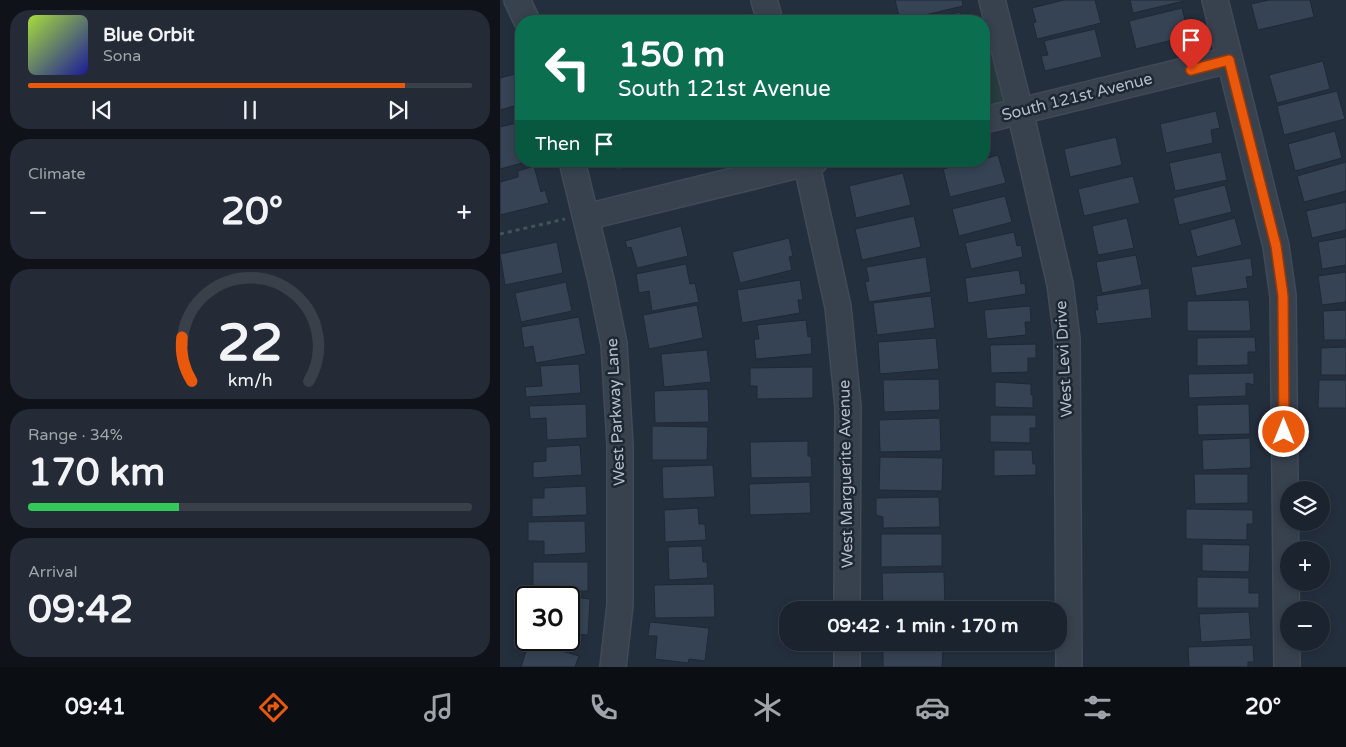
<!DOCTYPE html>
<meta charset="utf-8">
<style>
:root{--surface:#1b232e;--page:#242b36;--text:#f1f3f6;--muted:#a0a4aa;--line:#39404a;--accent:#ea580c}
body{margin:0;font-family:"Varela Round",sans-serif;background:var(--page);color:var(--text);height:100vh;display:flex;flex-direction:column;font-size:19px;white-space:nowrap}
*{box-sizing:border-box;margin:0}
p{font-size:16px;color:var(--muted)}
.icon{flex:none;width:28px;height:28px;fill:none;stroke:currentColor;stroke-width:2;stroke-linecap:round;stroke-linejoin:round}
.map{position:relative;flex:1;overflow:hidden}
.sheet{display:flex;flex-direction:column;gap:10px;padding:10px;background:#0f1319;width:500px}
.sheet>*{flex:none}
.hud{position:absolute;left:15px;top:15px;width:475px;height:152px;border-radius:20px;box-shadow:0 2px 8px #0003,0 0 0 1px var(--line);background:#0b6e4f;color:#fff;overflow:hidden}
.fabs{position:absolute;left:780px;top:481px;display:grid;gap:10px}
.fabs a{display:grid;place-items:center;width:50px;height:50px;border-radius:50%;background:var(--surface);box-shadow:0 2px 8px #0003,0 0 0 1px var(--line);font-size:25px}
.speed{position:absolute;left:15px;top:586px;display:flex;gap:10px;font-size:25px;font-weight:700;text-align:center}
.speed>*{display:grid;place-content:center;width:65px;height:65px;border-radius:50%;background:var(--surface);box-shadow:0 2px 8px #0003,0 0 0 1px var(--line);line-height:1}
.speed .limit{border:2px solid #111;border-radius:8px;background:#fff;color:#111}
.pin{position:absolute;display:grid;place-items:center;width:42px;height:42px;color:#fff;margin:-51px -21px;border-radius:50% 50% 50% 0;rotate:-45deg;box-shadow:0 0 5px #0007}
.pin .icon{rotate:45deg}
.me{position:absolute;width:55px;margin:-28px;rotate:0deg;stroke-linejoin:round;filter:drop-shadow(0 0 4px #0008)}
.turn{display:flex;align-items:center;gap:18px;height:105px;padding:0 20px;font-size:22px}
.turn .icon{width:65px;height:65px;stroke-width:2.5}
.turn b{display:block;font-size:35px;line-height:42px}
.then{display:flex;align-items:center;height:48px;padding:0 20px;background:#0003;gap:10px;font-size:19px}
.big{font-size:38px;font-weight:700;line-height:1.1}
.sheet .widget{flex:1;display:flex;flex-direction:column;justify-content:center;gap:8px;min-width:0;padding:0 18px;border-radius:20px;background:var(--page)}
.sheet .dial{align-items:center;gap:0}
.dial svg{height:130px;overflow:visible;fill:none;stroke:var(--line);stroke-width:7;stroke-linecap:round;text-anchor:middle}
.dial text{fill:var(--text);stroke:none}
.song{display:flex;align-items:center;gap:15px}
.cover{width:60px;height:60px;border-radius:8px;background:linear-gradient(135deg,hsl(80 70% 55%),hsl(240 70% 35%))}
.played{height:5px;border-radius:2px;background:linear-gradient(90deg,var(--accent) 85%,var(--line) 85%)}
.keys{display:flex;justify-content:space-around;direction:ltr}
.heat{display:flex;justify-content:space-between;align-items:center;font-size:28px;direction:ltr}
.charge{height:8px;border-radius:4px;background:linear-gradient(90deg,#34c759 34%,var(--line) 0)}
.trip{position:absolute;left:279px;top:601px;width:288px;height:50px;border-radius:20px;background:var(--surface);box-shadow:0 2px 8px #0003,0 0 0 1px var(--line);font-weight:700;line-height:50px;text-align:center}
.tab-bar{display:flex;height:80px;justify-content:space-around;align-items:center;background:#0b0e12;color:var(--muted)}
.tab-bar .icon{width:35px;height:35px}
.tab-bar .on{color:var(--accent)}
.tab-bar b{font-size:22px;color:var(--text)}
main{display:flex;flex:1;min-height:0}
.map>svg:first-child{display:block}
.green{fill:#263c3f}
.building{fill:#364354;stroke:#1f2835}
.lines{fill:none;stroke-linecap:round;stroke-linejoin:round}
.minor-casing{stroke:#414a57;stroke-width:28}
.path{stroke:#3f5557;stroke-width:3;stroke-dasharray:4 4;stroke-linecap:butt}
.minor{stroke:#38414e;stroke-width:25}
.route-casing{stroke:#983908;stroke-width:12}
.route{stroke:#ea580c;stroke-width:9}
.labels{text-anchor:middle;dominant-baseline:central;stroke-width:5;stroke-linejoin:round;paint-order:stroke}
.street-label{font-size:16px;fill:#b4bcc9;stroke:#1d2633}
</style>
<main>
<section class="sheet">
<div class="widget">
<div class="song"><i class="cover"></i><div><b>Blue Orbit</b><p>Sona</p></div></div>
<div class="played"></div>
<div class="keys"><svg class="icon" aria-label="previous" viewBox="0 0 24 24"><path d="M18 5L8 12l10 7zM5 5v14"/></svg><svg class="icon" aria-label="pause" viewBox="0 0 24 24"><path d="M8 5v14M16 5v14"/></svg><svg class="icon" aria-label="next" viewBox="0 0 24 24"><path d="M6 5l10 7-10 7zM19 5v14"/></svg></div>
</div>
<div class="widget"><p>Climate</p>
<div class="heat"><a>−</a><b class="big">20°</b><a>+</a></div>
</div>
<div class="widget dial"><svg viewBox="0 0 100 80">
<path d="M14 69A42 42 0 1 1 86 69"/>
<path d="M14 69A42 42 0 0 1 8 42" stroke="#ea580c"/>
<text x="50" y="56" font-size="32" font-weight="700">22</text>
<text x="50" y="72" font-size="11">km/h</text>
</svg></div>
<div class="widget"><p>Range · 34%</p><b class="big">170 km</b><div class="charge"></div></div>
<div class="widget"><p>Arrival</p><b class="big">09:42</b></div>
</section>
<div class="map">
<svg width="846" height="667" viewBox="0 0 846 667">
<rect width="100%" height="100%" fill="#242f3e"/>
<g class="green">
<path d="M492 39 507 101 484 106V41Z"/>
<path d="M114 161H148L117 170Z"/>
</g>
<g class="building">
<path d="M395 0H462L463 6 400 21Z"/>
<path d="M564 0H595L601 23 537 39 533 23 536 22 532 8Z"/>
<path d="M630 0H684V1L633 13Z"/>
<path d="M769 0H810L814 17 758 30 751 4Z"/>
<path d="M682 8 689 36 636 49 629 21Z"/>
<path d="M460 12 463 21H424Z"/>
<path d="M595 29 602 57 545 71 541 56 548 55 544 41Z"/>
<path d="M823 61 830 89 777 103 769 75Z"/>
<path d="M15 74 21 96V104L0 110V78Z"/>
<path d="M837 91 845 119 784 135 777 106Z"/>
<path d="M716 111 720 128 711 130 713 143 666 153 660 124Z"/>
<path d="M21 122V161H30L0 169V127Z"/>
<path d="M835 131 842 158 795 171 788 144Z"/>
<path d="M616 137 622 165 570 177 564 149Z"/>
<path d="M721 152 727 180 675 191 669 163Z"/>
<path d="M498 155 506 183 450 197 443 169 473 161H484V159Z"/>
<path d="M846 162V191L804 202 797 176Z"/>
<path d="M34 166 41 192 45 190 49 203 0 215V182L18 177V171Z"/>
<path d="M403 173 411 205 356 218 349 186Z"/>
<path d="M633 176 640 203 584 216 578 189Z"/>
<path d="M725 185 732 212 679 225 673 198Z"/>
<path d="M505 196 512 222 459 236 452 209Z"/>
<path d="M846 202V230L812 238 806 211Z"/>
<path d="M414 216 421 247 362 260 355 229Z"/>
<path d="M627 218 634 248 598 255 592 226Z"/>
<path d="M735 218 742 245 697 257 690 230Z"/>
<path d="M181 226 188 256 137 268 131 247 127 248 125 241Z"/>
<path d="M514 232 517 246 521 245 523 257 471 269 465 243Z"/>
<path d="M846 237V265L822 269 818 242Z"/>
<path d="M289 238 293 256 289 257 292 270 240 283 232 252Z"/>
<path d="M57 242 63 273 5 285 0 254Z"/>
<path d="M636 255 642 285 602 293 596 262Z"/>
<path d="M426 257 431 292 369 302 365 282 369 281 366 267Z"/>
<path d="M751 258 753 276 746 277 748 288 696 296 691 267Z"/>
<path d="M186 264 190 284 195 283 199 302 152 311 149 291 139 293 136 274Z"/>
<path d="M519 270 521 284 525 283 526 294 468 303 465 278Z"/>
<path d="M846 272V302L822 305 818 276Z"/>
<path d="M300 280 303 300H298L300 313 242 323 237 290Z"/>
<path d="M66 282 72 311 21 322 15 293Z"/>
<path d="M649 288 652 318 597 324 595 309 598 310 596 296Z"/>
<path d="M431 296 435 328 377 335 373 303Z"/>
<path d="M749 300 751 331H687V301Z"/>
<path d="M197 305 203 338 149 349 143 315Z"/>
<path d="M530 306 531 322H525L526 335 487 339 484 310Z"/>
<path d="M846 310V340H824L823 311Z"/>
<path d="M79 317 86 354 36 363 33 346 24 348 21 327Z"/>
<path d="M306 320 308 337 311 336 312 354 256 359 254 339H259L257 325Z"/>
<path d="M755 337 756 352H748V365L697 366V338Z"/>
<path d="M436 338 439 369 380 374 378 342Z"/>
<path d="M536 344V358H528V372L491 373 490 345Z"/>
<path d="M846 347V375H821V348Z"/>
<path d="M207 350 211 382 164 387 161 354Z"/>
<path d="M79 364 81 393 26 397 25 387 42 386 40 366Z"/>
<path d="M313 367V398L257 399V386H250V368Z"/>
<path d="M754 373V385L746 383V396L689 398 688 374Z"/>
<path d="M439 379 440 410 384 412 383 380Z"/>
<path d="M819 380H846V408H818Z"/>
<path d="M495 382 531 384V395H533V408L495 407Z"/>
<path d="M208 389 209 422 155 423 154 391Z"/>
<path d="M86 404 87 438 47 440 46 418 30 419 29 406Z"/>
<path d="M749 404 750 434 698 435 697 405Z"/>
<path d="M490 415H536V428H530V443L490 442Z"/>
<path d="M440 418 441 451 380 452 379 420Z"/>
<path d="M152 426 208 427 207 460H152Z"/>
<path d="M750 438 751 468 703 470 702 440Z"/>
<path d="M308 441V456H311L312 477 251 478 250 442Z"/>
<path d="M80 445 82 475 33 478V462L46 461V447Z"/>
<path d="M494 450H532L533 464H536V475L494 476Z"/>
<path d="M380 457 443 458 442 491 379 490Z"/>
<path d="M213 465 215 497 163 499 162 467Z"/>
<path d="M694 474H748V503L695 504Z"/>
<path d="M310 482 311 513 250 515 249 484Z"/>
<path d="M86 486 87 515 32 517V498H44V488Z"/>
<path d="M439 497 440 527 383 528V517L376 515V498Z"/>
<path d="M198 508 199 524H205L206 540 165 542 164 510Z"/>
<path d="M686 509 753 510V524H747V540L686 539Z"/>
<path d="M85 521 86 553 44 555V541H28V522Z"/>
<path d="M381 534H442V566L381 567Z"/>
<path d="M702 544 750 545 749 572 702 571Z"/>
<path d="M202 546 203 562H207L208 578 169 580 168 547Z"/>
<path d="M33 562H88V591L33 592Z"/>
<path d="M444 572 445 606 383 608 382 573Z"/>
<path d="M697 577 749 578V593H759V608H697Z"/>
<path d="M214 584 215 617 155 618 154 585Z"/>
<path d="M33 592 90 599 88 635 69 634V598H32Z"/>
<path d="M749 612 751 639 701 642 699 614Z"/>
<path d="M150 622 209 628 205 661 189 659 188 663 155 659 157 636H148Z"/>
<path d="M29 641 79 656 75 667H21Z"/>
<rect x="383" y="642" width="63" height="3"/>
<path d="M753 645 754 662H748V667H689L688 647Z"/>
<path d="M383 648 443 650 442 667H383Z"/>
</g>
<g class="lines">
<defs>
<g id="minor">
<path d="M17 0 27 21"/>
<path d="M264 0 270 21"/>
<path d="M492 0 520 111 560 284 567 339 569 667"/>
<path d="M715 0 776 246 783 296 787 667"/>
<path d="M484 120 729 60"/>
<path d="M72 161 101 280 114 344 120 445V605L113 667"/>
<path d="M306 161 338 307 348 407 347 610"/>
<path d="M86 217 315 161"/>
<path d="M347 667V642"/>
</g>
</defs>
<use href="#minor" class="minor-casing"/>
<path class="path" d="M0 234 65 219"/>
<use href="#minor" class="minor"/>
</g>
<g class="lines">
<defs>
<path id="route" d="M691 70 729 60 776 246 783 296 784 432"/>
</defs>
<use href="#route" class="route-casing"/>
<use href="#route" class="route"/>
</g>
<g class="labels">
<g class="street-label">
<text transform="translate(577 97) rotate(-14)">South 121st Avenue</text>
<text transform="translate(564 359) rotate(-93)">West Levi Drive</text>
<text transform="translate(116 412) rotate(-93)">West Parkway Lane</text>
<text transform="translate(346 474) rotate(-91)">West Marguerite Avenue</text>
</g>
</g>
</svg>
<div class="fabs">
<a><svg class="icon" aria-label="layers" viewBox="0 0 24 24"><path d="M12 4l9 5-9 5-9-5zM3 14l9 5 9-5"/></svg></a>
<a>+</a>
<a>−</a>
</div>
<div class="speed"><div class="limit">30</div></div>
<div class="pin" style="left:691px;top:70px;background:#d93025"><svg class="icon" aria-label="arrive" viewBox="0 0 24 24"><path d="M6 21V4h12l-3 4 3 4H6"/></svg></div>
<svg class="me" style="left:784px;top:432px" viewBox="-20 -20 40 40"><circle r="17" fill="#ea580c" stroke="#fff" stroke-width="3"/><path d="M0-11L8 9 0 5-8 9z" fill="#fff"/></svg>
<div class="trip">09:42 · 1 min · 170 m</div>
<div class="hud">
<div class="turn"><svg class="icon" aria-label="left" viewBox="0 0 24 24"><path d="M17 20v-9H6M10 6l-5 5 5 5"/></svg><div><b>150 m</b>South 121st Avenue</div></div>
<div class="then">Then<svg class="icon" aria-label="arrive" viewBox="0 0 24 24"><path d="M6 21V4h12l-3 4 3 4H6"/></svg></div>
</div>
</div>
</main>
<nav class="tab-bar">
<b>09:41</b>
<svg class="icon on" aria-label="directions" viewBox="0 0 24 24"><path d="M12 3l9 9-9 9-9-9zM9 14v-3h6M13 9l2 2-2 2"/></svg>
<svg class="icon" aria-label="music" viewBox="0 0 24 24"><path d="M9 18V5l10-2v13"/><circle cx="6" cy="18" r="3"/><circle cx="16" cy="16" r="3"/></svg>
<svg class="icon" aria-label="phone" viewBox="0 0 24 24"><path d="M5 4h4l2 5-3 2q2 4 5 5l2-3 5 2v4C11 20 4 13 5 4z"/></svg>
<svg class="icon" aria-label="climate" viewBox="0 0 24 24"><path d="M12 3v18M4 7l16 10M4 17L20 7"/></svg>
<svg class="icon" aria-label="car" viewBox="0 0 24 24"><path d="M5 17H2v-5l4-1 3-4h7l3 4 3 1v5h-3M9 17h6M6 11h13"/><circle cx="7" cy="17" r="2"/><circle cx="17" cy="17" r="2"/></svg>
<svg class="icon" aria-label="filters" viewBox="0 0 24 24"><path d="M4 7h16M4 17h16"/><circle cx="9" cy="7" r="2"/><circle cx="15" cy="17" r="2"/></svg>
<b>20°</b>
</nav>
